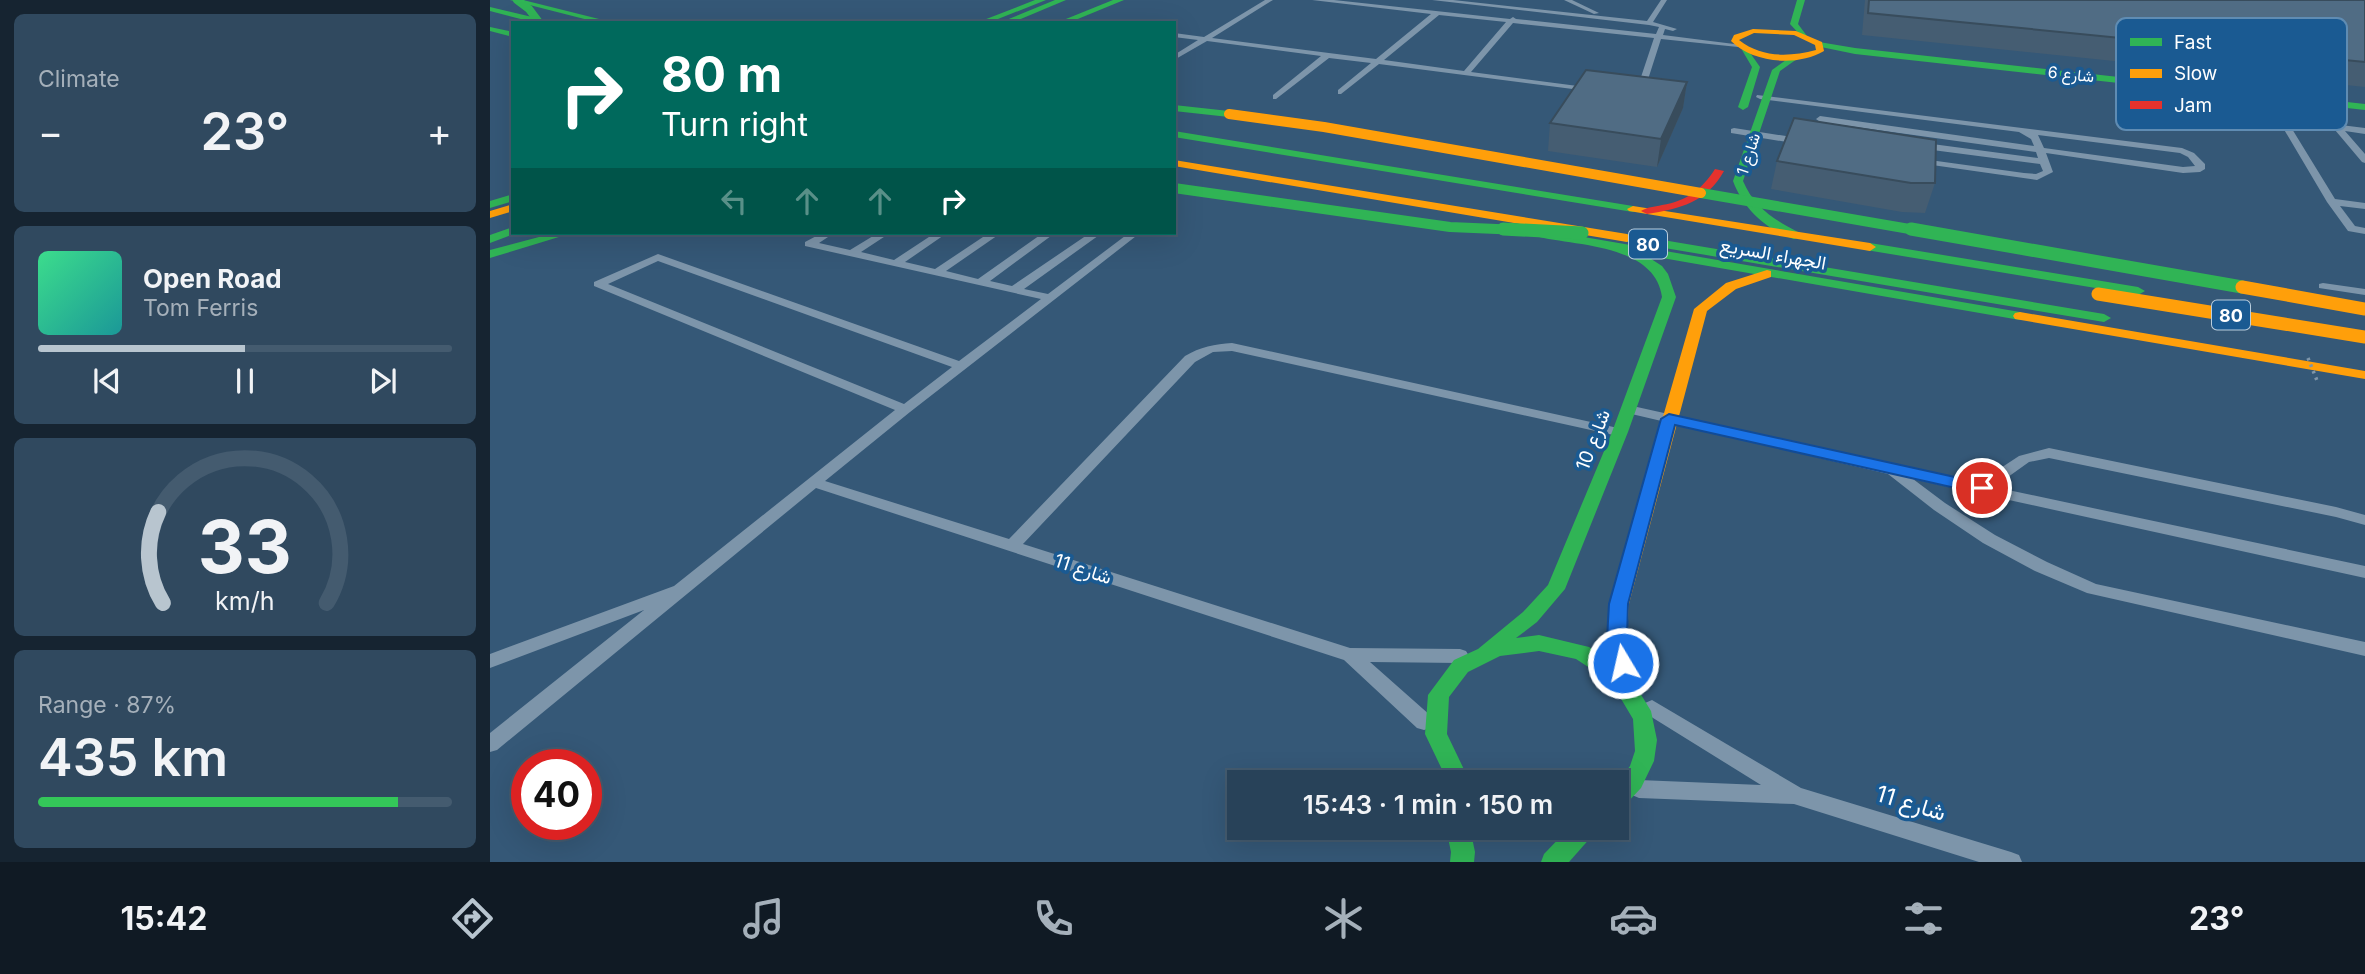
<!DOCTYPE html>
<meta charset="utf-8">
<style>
:root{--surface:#284259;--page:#30495f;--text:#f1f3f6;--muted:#a5b0ba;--line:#445b6f;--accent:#b8c5cf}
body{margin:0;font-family:Inter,Vazirmatn,sans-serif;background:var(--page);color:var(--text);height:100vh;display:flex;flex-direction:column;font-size:26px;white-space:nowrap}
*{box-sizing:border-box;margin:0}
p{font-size:23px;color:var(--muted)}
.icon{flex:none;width:38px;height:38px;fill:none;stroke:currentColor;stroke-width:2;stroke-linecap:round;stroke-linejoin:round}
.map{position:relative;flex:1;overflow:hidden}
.side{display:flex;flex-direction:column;gap:14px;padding:14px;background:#162431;width:490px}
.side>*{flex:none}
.top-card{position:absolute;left:21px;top:21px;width:665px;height:214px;border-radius:0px;box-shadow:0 7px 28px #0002,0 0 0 2px var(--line);background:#00695c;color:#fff;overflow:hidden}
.speed{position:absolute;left:21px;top:749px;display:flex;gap:14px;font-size:35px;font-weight:700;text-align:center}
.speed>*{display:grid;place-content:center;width:91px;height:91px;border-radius:50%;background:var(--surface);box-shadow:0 7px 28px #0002,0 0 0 2px var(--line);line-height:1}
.speed .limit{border:10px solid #d22;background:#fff;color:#111}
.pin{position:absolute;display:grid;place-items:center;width:60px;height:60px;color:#fff;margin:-30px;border:4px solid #fff;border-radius:50%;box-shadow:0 2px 7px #0007}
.me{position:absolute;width:77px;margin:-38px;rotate:351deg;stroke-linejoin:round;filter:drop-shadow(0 0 5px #0008)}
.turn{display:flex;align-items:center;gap:24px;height:147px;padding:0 35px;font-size:32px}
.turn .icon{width:91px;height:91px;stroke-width:2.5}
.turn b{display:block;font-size:49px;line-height:60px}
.lanes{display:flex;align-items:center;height:66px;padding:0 35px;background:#0003;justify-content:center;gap:35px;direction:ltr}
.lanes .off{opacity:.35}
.big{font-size:52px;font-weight:600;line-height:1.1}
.side .tile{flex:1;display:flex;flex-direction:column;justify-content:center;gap:10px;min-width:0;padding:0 24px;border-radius:10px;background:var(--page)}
.side .dial{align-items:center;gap:0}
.dial svg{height:182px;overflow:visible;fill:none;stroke:var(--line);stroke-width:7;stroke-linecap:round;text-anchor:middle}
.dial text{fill:var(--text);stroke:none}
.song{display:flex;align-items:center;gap:21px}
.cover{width:84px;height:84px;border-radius:10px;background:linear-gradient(135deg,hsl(150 70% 55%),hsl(180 70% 35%))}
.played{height:7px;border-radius:4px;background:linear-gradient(90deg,var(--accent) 50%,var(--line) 50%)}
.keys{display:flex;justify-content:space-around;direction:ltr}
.heat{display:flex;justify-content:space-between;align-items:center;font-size:38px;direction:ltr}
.charge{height:10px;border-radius:5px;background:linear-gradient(90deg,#34c759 87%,var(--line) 0)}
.trip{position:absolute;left:737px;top:770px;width:402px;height:70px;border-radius:0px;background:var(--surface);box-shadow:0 7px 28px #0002,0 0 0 2px var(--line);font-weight:600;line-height:70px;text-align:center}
.menu{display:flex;height:112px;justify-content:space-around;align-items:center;background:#101a24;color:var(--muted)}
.menu .icon{width:49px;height:49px}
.menu .selected{color:var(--accent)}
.menu b{font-size:32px;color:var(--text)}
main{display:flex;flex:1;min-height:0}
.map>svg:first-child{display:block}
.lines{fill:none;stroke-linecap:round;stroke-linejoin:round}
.lane{fill:#7d95aa;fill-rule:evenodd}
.fast{fill:#30b455;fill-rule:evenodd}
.slow{fill:#ff9f0a;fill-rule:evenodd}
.jam{fill:#e5322d;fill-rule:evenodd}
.path-bridge{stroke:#7d95aa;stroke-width:3.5;stroke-dasharray:2.5 4.5;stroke-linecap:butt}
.fast-bridge-far2{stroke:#30b455;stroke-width:8}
.fast-bridge-far1{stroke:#30b455;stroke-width:10}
.fast-bridge{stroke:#30b455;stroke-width:13}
.slow-bridge-far1{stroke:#ff9f0a;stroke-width:10}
.slow-bridge{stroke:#ff9f0a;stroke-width:13}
.wall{fill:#455d72}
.shaded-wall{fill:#384c5c}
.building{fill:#506c84;stroke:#384c5c;stroke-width:2}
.route{fill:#1a73e8;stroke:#114b97;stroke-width:2}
.labels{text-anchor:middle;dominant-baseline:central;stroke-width:7;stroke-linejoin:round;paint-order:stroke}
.far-street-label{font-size:16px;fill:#fff;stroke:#1a5a92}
.shield{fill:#1a5a92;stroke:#bacede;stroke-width:2}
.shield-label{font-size:18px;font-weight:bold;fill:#fff}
.street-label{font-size:19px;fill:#fff;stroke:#1a5a92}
.near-street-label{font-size:23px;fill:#fff;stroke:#1a5a92}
.key{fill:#1a5a92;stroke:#5f8cb3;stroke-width:2}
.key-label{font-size:19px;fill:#fff}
</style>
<main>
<section class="side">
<div class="tile"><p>Climate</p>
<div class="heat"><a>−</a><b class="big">23°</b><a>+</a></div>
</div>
<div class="tile">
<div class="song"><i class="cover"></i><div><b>Open Road</b><p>Tom Ferris</p></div></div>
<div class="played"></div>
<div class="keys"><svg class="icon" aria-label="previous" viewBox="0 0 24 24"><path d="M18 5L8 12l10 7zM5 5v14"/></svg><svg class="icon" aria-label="pause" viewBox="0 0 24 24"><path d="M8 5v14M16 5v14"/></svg><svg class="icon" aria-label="next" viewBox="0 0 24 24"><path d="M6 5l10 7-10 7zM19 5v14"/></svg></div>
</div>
<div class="tile dial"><svg viewBox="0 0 100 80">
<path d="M14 69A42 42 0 1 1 86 69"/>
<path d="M14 69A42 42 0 0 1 12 29" stroke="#b8c5cf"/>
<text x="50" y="56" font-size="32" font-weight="700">33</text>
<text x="50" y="72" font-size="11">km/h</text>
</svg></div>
<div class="tile"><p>Range · 87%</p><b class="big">435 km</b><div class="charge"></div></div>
</section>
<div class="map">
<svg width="1875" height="862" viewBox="0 0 1875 862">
<rect width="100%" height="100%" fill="#355877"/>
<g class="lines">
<g class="lane">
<path d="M775 0H783L722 38 886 59 941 14 822 0H844L1020 19 1023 17 1026 19 1166 34 1169 27 1159 25 942 0H963L1157 21 1171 0H1177L1163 22 1187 29 1183 31 1175 29 1173 35 1252 45 1248 47 1171 39 1153 95 1149 97 1145 95 1164 38 1023 23 981 72 1103 88H1106V92L889 64 851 94H848V90L881 63 839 58 786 99H783V95L831 56 717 41 684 60V55L708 40 684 37V33L714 37ZM949 15 1016 22 974 71 894 60Z"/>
<path d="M1074 0H1082L1109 13 1104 14Z"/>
<path d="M1267 95 1692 148 1704 153 1715 164V169L1710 172 1693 173 1556 153 1563 172 1547 180 1428 163 1423 160 1425 158 1534 173 1546 174 1553 171 1550 164 1427 148 1422 145 1427 142 1548 158 1546 152 1330 122 1326 119 1330 116 1544 146 1541 139 1529 132 1270 99 1266 97ZM1548 135 1690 153 1698 157 1705 166 1693 167 1554 148Z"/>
<path d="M1793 118 1875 128V134L1855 131 1875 154V163L1872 162 1845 130 1799 124 1845 199 1875 203V209L1850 206 1865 226 1875 228V234L1858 231 1837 202 1789 121Z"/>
<path d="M1244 128 1315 139 1320 142 1315 145 1241 133V129Z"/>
<path d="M332 233H344L329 243 360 250 388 233H400L371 252 404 260 445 233H457L415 262 445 269 499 233H511L456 271 488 279 553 233H565L500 281 522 286 600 233H612L534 289 558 294 639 233H650L420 412 335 481 519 539 695 356C710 347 725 344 742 343L1128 428 1135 432 1128 436 742 351 723 352 705 362 533 544 860 648 970 649 976 651 979 656 976 661 970 663 880 662 941 716 944 722 941 728 934 730 927 728 854 660 326 488 7 750 0 752V733L154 610 0 668V654L184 586 405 410 104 286V282L168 254 469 361 551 299 315 246V242ZM168 261 462 367 414 404 118 284Z"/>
<path d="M1833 283 1875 289V295L1829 288V284Z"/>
<path d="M1138 405 1488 483 1529 456 1559 448 1846 507 1875 515V525L1846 517 1559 458 1539 462 1504 487 1875 566V578L1423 479 1455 503 1505 535 1557 562 1606 584 1875 642V656L1597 593 1545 571 1493 543 1444 510 1398 474 1133 412 1131 409Z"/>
<path d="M1162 700 1311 788 1521 852 1529 855 1532 862H1489L1304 804 1149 798 1142 795 1139 789 1142 783 1149 780 1271 785 1155 713 1153 708 1155 703Z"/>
</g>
<g class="fast">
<path d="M20 0H33L125 23H110Z"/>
<path d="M545 0H556L498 23H486Z"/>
<path d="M565 0H576L521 23H509Z"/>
<path d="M623 0H634L578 23H566Z"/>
<path d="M1307 0H1315L1308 24 1317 36 1313 38 1300 24Z"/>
<path d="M0 7 59 21 60 23H46L0 11Z"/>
<path d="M0 27 23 32V37L0 31Z"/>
<path d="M1329 42 1365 48 1875 104V110L1365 54 1326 46 1325 44Z"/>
<path d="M1256 47 1270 67 1258 107 1253 110 1248 107 1262 67 1252 50Z"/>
<path d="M1304 54 1308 57 1307 59 1290 71 1253 181C1264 207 1284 220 1308 232V238L1304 239C1276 230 1253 208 1243 181L1282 70Z"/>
<path d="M684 105 739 111 744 114 739 117 684 111Z"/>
<path d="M684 131 1143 206 1149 209 1143 212 684 137Z"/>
<path d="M23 194V201L0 208V201Z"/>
<path d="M23 227V233H27L0 243V235Z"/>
<path d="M1053 230 1530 312 1537 316 1530 320 1155 255 1172 266 1178 274 1186 297 1138 432 1075 589 1047 622 1026 638 1049 635 1099 647 1136 670 1161 711 1167 740 1164 761 1151 788 1135 805 1127 808V783L1140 766 1145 751 1143 719 1121 682 1086 659 1049 651 1010 656 978 672 959 697 957 734 980 782H958L935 734 938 695 964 660 988 649 1033 612 1058 585 1122 432 1172 297C1165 245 1089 246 1049 237L1047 234Z"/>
<path d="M64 233H82L0 258V250Z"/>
<path d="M1137 234 1614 314 1621 318 1614 322 1133 241V235Z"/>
<path d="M1380 243 1648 287 1655 291 1648 295 1376 250 1374 247Z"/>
<path d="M956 828H980L985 852 984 862H960L961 852Z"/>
<path d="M1079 828H1106L1102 836 1079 862H1051L1054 854Z"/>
</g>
<g class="slow">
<path d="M1263 29 1306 31 1332 42 1334 51C1307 67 1263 63 1241 41L1244 35ZM1264 33 1304 35 1325 45 1326 50C1299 57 1272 58 1249 40Z"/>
<path d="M684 160 1137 234 1143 238 1137 242 684 166Z"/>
<path d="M23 204V211L0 218V211Z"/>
<path d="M1143 206 1380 243 1386 247 1380 251 1139 211 1137 209Z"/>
<path d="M1277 270 1281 271V277L1246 289 1217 311 1139 604 1137 639 1149 687 1146 693 1139 695 1132 693 1129 687 1117 639 1119 604 1204 309 1236 283Z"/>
<path d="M1530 312 1875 371V379L1525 319 1523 316 1525 313Z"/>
</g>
<path class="jam" d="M1225 169 1234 171C1217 202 1190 209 1157 214L1151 211C1157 207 1164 207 1172 205 1197 201 1212 189 1225 169Z"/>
<path class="path-bridge" d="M1818 358 1828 383"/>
<path class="fast-bridge-far2" d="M27 0 39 9 48 21"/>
<g class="fast-bridge-far1">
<path d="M684 188 960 227 1052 231"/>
<path d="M1211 193 1431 231"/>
</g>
<g class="fast-bridge">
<path d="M1013 229 1092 233"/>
<path d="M1421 229 1752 287"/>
</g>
<path class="slow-bridge-far1" d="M739 114 834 127 1211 193"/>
<g class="slow-bridge">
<path d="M1752 287 1875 309"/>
<path d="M1608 294 1875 337"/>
</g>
</g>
<g class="wall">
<path d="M1375 0H1875V87L1372 35Z"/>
<path d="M1197 82 1193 108 1167 167 1058 151 1060 123Z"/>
<path d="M1287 161 1445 183 1435 213 1412 212 1281 189Z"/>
</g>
<path class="shaded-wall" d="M1197 82 1193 108 1167 167 1171 139Z"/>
<g class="building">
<path d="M1379 0H1875V62L1378 13Z"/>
<path d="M1096 70 1197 82 1171 139 1060 123Z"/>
<path d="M1304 118 1446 140 1445 183H1421L1287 161Z"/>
</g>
<path class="route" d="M1179 414 1492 483 1501 488 1492 494 1185 425 1138 604 1137 639 1143 663 1140 669 1133 671 1126 669 1117 639 1119 604 1171 419Z"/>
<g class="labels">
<g class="far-street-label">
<text transform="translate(1581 74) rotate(6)">شارع 6</text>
<text transform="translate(1258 154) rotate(-72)">شارع 1</text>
</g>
<g class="shield">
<rect x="1139" y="229.5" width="38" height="29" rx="5"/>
<rect x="1722" y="300.5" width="38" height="29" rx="5"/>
</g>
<g class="shield-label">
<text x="1158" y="244">80</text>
<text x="1741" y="315">80</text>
</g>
<g class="street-label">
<text transform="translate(1283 254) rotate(10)">الجهراء السريع</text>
<text transform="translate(1103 440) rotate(-69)">شارع 10</text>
<text transform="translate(593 569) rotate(18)">شارع 11</text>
</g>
<g class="near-street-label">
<text transform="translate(1421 803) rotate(17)">شارع 11</text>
</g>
</g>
<rect x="1626" y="18" width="231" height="112" rx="10" class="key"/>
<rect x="1640" y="38" width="32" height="8" fill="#30b455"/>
<rect x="1640" y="69" width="32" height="9" fill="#ff9f0a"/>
<rect x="1640" y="101" width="32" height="8" fill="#e5322d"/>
<g class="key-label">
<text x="1684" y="49">Fast</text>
<text x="1684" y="80">Slow</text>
<text x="1684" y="112">Jam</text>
</g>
</svg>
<div class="speed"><div class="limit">40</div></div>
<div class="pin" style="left:1492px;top:488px;background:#d93025"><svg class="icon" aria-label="arrive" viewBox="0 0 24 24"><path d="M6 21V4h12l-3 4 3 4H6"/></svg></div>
<svg class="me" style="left:1133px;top:663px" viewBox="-20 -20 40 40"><circle r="17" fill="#1a73e8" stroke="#fff" stroke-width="3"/><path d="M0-11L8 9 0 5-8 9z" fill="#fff"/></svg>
<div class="trip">15:43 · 1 min · 150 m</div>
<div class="top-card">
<div class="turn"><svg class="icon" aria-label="right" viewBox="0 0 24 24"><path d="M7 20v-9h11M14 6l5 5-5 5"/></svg><div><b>80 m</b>Turn right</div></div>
<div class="lanes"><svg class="icon off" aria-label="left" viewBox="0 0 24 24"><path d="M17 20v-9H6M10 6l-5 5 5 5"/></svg><svg class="icon off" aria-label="ahead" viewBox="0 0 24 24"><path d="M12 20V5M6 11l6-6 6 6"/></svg><svg class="icon off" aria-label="ahead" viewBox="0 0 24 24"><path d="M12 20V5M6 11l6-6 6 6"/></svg><svg class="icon" aria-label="right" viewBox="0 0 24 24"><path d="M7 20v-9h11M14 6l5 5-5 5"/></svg></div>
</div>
</div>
</main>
<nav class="menu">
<b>15:42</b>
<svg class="icon selected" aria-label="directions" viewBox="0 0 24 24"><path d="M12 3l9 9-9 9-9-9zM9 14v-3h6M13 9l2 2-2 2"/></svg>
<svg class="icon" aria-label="music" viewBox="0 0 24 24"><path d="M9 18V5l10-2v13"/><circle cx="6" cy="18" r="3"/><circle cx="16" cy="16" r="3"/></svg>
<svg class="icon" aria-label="phone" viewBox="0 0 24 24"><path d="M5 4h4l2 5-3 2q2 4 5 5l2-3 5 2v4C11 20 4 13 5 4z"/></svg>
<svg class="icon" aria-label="climate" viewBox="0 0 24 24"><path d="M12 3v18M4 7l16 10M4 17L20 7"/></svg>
<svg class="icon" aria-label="car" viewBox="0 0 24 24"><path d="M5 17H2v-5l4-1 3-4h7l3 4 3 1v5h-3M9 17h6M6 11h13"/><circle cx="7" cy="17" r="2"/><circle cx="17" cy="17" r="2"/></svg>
<svg class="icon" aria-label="filters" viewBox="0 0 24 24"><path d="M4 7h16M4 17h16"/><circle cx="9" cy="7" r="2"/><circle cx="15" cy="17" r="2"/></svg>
<b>23°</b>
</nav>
